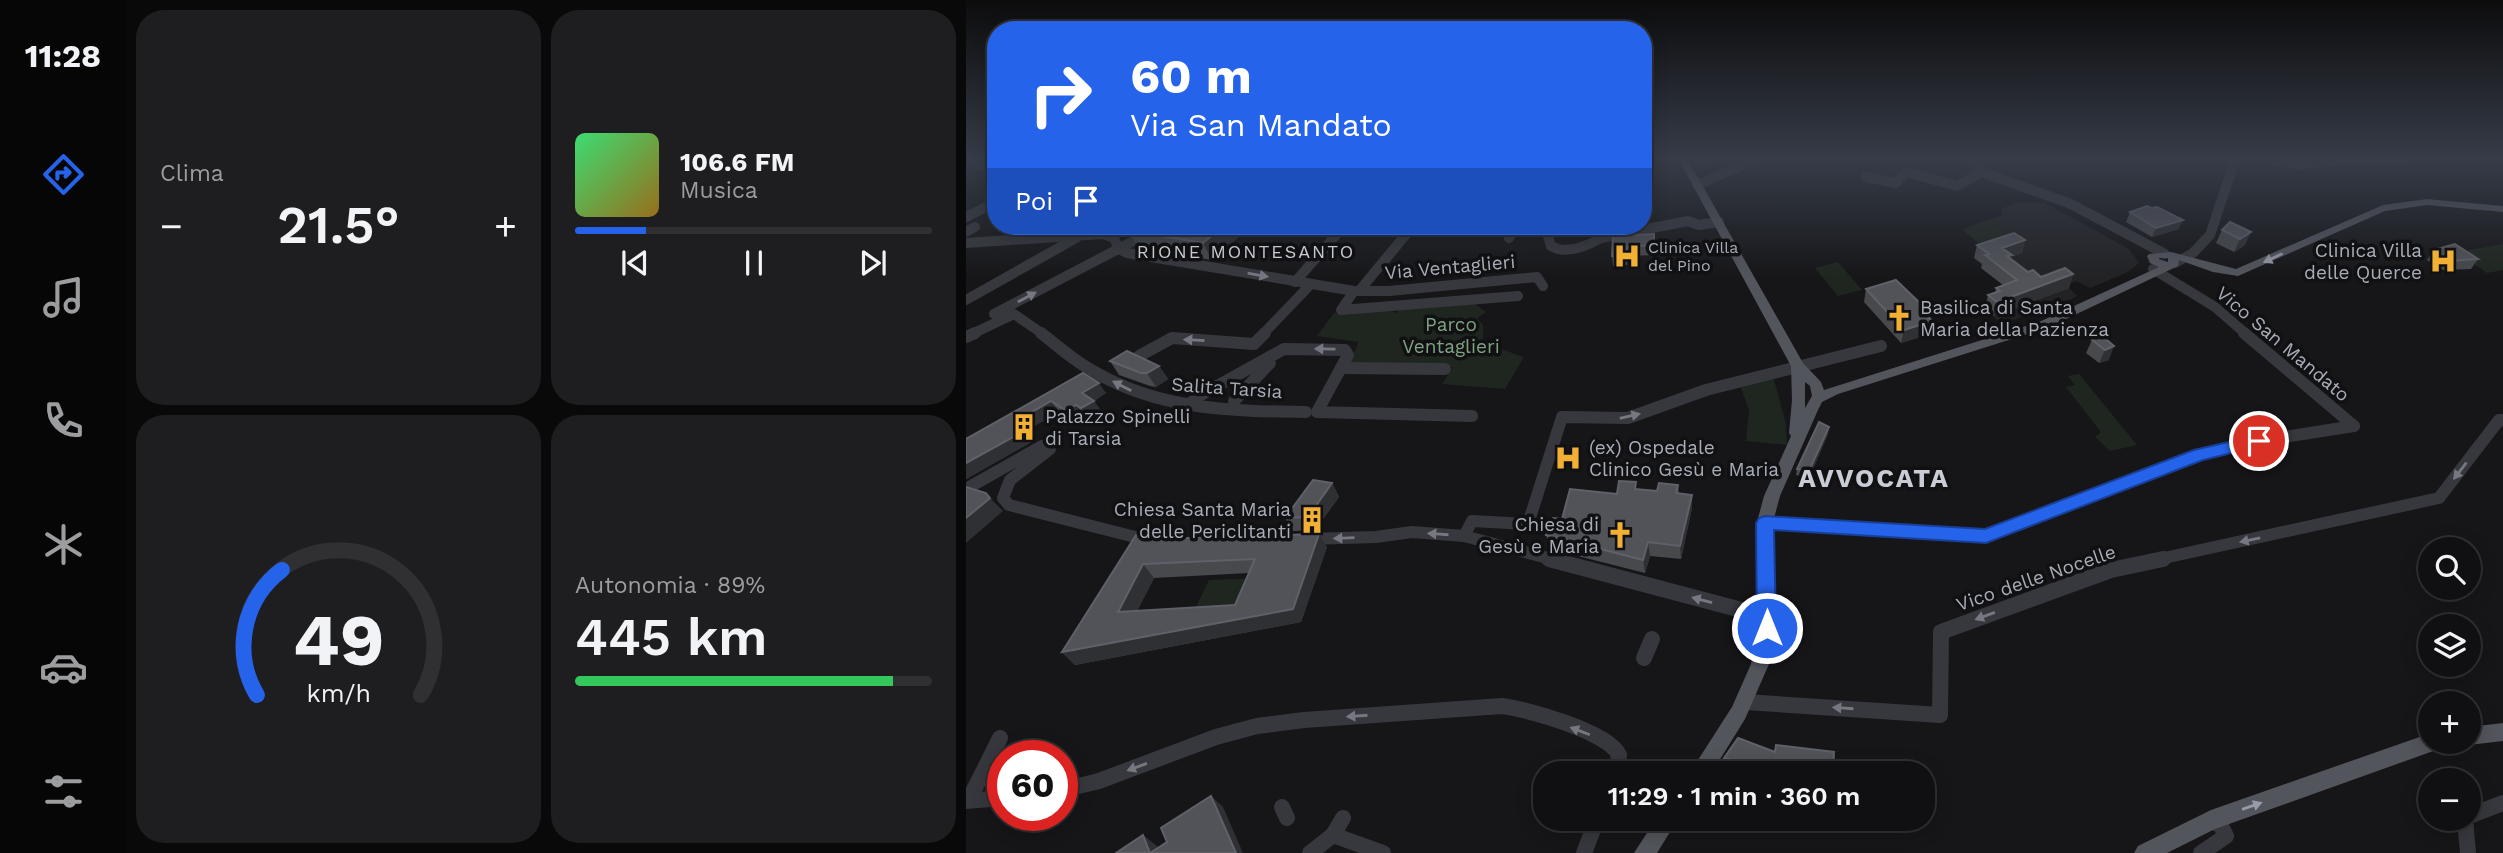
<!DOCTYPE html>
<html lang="it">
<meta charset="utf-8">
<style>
:root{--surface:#101012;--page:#1e1e20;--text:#f1f3f6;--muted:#9c9d9f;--line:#303032;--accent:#2563eb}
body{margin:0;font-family:"Work Sans",sans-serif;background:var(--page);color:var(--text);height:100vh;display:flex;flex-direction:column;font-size:26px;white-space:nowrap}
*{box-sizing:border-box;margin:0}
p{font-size:23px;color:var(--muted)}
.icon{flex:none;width:38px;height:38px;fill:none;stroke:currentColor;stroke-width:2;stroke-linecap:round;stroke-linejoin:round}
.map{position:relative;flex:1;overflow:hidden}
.side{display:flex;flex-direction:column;gap:10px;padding:10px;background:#09090a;width:840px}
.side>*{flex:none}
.top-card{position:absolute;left:21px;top:21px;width:665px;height:214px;border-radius:28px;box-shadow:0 4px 18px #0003,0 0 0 2px var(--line);background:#2563eb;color:#fff;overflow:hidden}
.buttons{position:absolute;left:1452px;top:537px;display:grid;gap:14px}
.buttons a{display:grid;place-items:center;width:63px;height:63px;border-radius:50%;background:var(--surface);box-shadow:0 4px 18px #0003,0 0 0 2px var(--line);font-size:35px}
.speed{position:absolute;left:21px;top:740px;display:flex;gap:14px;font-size:35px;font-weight:700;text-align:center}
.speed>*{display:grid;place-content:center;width:91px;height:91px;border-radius:50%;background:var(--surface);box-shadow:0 4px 18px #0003,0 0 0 2px var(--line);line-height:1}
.speed .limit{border:10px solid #d22;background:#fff;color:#111}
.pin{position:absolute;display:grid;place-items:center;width:60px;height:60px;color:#fff;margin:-30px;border:4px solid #fff;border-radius:50%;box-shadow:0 2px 7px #0007}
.me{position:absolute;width:77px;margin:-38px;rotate:0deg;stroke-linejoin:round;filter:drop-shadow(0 0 5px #0008)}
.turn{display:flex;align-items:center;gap:24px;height:147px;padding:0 28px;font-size:32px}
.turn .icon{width:91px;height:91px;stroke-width:2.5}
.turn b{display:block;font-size:49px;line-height:60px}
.then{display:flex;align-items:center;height:66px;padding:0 28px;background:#0003;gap:14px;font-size:26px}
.big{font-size:52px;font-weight:600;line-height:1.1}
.side .widget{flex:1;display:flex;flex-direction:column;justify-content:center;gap:10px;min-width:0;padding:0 24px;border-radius:28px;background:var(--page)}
.side .dial{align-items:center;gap:0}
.dial svg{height:182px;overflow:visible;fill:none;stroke:var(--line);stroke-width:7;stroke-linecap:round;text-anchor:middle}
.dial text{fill:var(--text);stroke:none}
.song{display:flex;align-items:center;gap:21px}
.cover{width:84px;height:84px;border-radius:10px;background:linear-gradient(135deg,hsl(140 70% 55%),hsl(40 70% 35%))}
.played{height:7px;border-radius:4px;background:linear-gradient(90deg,var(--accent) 20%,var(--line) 20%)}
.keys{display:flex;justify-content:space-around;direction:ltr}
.heat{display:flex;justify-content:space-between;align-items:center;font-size:38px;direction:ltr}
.charge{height:10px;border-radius:5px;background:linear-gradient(90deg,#34c759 89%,var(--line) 0)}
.side .tiles{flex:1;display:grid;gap:10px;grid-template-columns:repeat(2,1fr)}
.trip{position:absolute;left:567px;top:761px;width:402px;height:70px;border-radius:28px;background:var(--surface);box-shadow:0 4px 18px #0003,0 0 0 2px var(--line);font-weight:600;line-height:70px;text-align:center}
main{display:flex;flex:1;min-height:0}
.tabs{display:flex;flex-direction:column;width:126px;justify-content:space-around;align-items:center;background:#060607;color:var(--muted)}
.tabs .icon{width:49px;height:49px}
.tabs .current{color:var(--accent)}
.tabs b{font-size:32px;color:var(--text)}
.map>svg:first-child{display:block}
.built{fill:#222225}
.green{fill:#1e261f}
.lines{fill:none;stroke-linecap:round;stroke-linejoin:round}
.minor-far2{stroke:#37383d;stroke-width:10}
.minor-far1{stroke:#37383d;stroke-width:12}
.minor{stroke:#37383d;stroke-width:16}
.major{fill:#53555c;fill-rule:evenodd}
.wall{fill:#47494d;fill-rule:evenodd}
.shaded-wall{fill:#2f3033}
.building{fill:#525359;stroke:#5f6168;stroke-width:2;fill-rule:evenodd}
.oneway{fill:#979ba6}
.oneway2{fill:#757881}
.route{fill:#2563eb;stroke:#184099;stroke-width:2}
.labels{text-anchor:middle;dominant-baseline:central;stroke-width:7;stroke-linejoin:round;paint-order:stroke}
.far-poi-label{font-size:16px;fill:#a8adb8;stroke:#111113;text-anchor:start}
.far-neighbourhood-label{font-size:18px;letter-spacing:2px;fill:#c9ccd4;stroke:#111113}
.poi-label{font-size:19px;fill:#a8adb8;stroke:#111113;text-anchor:end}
.street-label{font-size:19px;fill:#a8adb8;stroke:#111113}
.park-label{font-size:19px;fill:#7fa381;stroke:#111113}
.district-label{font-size:26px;font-weight:bold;letter-spacing:2px;fill:#c9ccd4;stroke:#111113}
</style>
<main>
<nav class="tabs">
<b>11:28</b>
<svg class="icon current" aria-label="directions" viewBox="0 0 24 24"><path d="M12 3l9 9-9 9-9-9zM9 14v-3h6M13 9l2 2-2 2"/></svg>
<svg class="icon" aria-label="music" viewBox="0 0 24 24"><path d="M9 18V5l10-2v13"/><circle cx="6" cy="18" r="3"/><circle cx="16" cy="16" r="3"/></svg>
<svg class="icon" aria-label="phone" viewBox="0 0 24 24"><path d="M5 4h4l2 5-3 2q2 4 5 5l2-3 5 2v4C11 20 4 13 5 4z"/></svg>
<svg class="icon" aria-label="climate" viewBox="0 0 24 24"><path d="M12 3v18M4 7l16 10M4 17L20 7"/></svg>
<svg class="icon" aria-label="car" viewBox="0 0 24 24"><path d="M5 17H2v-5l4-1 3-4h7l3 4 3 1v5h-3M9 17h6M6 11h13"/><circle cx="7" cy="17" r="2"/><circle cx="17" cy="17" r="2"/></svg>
<svg class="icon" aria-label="filters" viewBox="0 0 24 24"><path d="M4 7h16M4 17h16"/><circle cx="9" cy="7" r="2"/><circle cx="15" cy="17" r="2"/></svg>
</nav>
<section class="side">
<div class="tiles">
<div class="widget"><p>Clima</p>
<div class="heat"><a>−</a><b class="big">21.5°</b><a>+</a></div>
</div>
<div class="widget">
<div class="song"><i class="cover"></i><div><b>106.6 FM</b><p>Musica</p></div></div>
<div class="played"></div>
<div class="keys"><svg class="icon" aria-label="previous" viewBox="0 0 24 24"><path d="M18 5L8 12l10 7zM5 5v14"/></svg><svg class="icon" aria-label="pause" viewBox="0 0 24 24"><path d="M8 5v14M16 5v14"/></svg><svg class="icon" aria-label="next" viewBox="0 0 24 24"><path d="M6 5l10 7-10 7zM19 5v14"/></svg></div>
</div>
<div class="widget dial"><svg viewBox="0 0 100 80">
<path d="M14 69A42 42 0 1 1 86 69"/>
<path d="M14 69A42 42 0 0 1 25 14" stroke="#2563eb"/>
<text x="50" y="56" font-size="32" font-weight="700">49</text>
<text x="50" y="72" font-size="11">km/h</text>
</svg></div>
<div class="widget"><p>Autonomia · 89%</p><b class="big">445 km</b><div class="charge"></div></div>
</div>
</section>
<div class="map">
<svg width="1537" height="853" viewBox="0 0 1537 853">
<rect width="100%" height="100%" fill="#161618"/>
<path class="built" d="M1052 203H1078L1092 210 1163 249 1173 263 1162 272 1124 288 1111 281 1100 285 1111 296 1095 304 1035 324 1019 309 1047 293 1015 268 1019 266 1008 258 1023 252 996 229 1036 215V208Z"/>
<g class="green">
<path d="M1025 220 1049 240 1019 249 996 229Z"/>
<path d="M1537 244V270L1521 273 1491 252Z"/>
<path d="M872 262 896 290 872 296 849 268Z"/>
<path d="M506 302 520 312 511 318 517 325V343L558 357 539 389 476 384 487 367 382 365 393 342 351 336 368 313 422 310 431 313 432 309Z"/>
<path d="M1113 374 1171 445 1144 451 1129 437 1135 432 1100 387 1109 385 1102 376Z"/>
<path d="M807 376 820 424 821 445 780 441 783 410 774 385Z"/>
<path d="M296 578 280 615 225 617 243 580Z"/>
</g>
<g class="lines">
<g class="minor-far2">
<path d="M1006 160 1016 172 1105 204 1199 254"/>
<path d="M1307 160 1331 165 1370 160"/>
<path d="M1374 160H1438"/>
<path d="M7 162 30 170"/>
<path d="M734 162 741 160"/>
<path d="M900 177 930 183 940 172 991 186 1016 172"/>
<path d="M731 185 788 160"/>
<path d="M0 217 22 206"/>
<path d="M579 226 585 246C600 255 621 246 635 238L722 221 733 225 753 222"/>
<path d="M0 232 9 227"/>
<path d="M543 238 550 226"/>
<path d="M0 243 137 234 148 238 153 249"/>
<path d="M153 249 161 253 388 291H423L571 277 577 286"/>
<path d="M1209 263 1227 253 1244 235 1269 160"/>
<path d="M1187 269 1249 307 1280 334"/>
<path d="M329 282 378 226"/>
<path d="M388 291 375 310 552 296"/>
<path d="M393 291 447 226"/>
<path d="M0 300 110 238"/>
<path d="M28 314 196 226"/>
<path d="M6 334 48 314 77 334"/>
<path d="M297 334 345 284"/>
</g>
<g class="minor-far1">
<path d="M75 333C92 346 108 361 127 371 193 410 265 411 340 412"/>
<path d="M1278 333 1388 426"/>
<path d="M0 337 9 333"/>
<path d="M173 356 206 338 288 344 299 333"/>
<path d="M375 368 479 369"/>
<path d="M268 401 304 363"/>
<path d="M221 406 235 395 318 349 379 350 382 355 351 412 506 416"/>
<path d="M0 489 76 446 84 445V449L44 480 37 498 43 505 185 541"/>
<path d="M799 523 1020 536 1234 454 1293 441 1388 426"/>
<path d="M498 536 506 521 562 524 596 417 662 418 740 390 915 346"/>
<path d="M341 539 410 537 446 532 498 536 589 560"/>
<path d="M1189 560 1473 498 1533 420H1537"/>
</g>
<g class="minor">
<path d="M583 559 802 617"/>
<path d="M678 658 686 639"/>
<path d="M780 702 974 715 975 632 1145 570 1197 559"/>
<path d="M96 790 133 781 250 737 291 726 338 720 536 706C561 709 643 732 653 755L650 774"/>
<path d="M3 800 34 738"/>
<path d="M0 801 37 798"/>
<path d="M316 807 321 818"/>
<path d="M1503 816 1537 803"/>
<path d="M1499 819 1502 853"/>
<path d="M367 835 417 853"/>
<path d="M344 853 367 835 377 818"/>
<path d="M618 853 631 819"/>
<path d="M1235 853 1260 836 1255 826 1245 820"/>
</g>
<g class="major">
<path d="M713 160H722L837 363 855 382 858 390 1073 322 1193 267 1184 263 1181 256 1183 254 1205 252 1270 269 1417 205 1461 199 1537 206V212L1461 205 1419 211 1272 276 1247 272 1213 260 1212 266 1081 328 872 394 856 402 852 410 814 496 807 522 810 615 803 664 779 719 745 774H723L766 707 785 664 793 615 791 522 798 496 825 436 823 433 826 400 825 366ZM1193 258H1202V262L1193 259ZM839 382 844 386 846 396 839 408Z"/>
<path d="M1537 723V741L1503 745 1496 743 1503 742V727Z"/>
<path d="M1465 733V742H1476L1473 749 1249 829 1201 853H1168L1172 846 1245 810Z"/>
<path d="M690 819H712L691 853H668Z"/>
</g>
</g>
<g class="wall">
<path d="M1164 212 1213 229 1186 237 1160 222Z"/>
<path d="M1264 222 1279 245 1268 252 1250 243 1256 230Z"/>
<path d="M171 226H285L246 260 172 247 162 230Z"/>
<path d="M647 236 689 244V255L662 256 661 265 647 266 646 256Z"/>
<path d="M1059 240 1056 253 1045 257V259L1062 272 1075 277 1107 274 1103 288 1027 316 1019 309 1022 295 1029 293 1030 288 1037 285 1015 268 1016 264 1008 258 1011 245Z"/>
<path d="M1468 250 1512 259 1505 269 1477 270 1461 260Z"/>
<path d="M900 289 957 306 956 310 964 334 935 343 898 302Z"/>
<path d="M1135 335 1143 360 1133 363 1120 353 1126 340Z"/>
<path d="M144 361 193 366 202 379 190 387 184 386 153 375Z"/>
<path d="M117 373 140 393 128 401 135 411 123 419 118 415 108 421 93 412 61 430 69 440 0 479V439Z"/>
<path d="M862 434 843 478 830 475 831 469Z"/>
<path d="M366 483 373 497 349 530 327 531 319 518Z"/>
<path d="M712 485 713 493 726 495V508L715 559 684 556 679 573 584 549 580 535 596 519 651 494 671 489 691 491Z"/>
<path d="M189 539 361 547 335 622 109 665 96 652ZM283 573 269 605 171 611 188 578Z"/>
<path d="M758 758 867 774H777L758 769Z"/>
<path d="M816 819H866L864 829 819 825 820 819Z"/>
</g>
<g class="shaded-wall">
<path d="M1217 220 1213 229 1186 237 1190 228Z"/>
<path d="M258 226H285L246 260 237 243Z"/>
<path d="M1285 232 1279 245 1268 252 1274 239Z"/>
<path d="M1059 240 1056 253 1045 257 1042 268 1036 248Z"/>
<path d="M1107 274 1103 288 1027 316 1031 302Z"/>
<path d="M966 321 964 334 935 343 938 330Z"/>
<path d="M1148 346 1143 360 1133 363 1139 350Z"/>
<path d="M193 366 202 379 190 387 181 373Z"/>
<path d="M133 383 140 393 128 401 135 411 123 419 115 408 116 393Z"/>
<path d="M85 401 93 412 61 430 69 440 0 479V463L49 422Z"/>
<path d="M110 405 118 415 108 421 100 411Z"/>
<path d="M863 427 862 434 843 478V471Z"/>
<path d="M366 483 373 497 349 530 342 517Z"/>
<path d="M726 495V508L715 559 714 546Z"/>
<path d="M24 498 37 511 0 543V518Z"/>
<path d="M353 534 361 547 335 622 109 665 96 652 327 609Z"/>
<path d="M682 542 684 556 679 573 677 560Z"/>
<path d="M177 564 188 578 164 625 152 612Z"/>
<path d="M245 796 257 807 277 853H270Z"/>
<path d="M177 835 191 846 194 853H184Z"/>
</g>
<g class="building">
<path d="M1181 206 1185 208 1191 207 1217 220 1190 228 1164 212Z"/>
<path d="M1264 222 1285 232 1274 239 1256 230Z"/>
<path d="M171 226H258L237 243 162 230Z"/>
<path d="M1048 233 1059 240 1036 248 1046 255 1041 256 1062 272 1067 270 1075 277 1099 268 1107 274 1031 302 1022 295 1034 291 1030 288 1051 280 1019 255 1023 254 1011 245Z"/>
<path d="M688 234V245L661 247 660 256H646L647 236Z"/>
<path d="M1489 244 1512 259 1483 261 1468 250Z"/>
<path d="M930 280 957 306H953L966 321 938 330 900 289Z"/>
<path d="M1135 335 1148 346 1139 350 1126 340Z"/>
<path d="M161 351 193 366 181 373H175L144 361Z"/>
<path d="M117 373 133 383 116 393 128 401 115 408 110 405 100 411 85 401 49 422 60 430 0 463V439Z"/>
<path d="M853 422 863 427 843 471 831 469Z"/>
<path d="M347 480 366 483 342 517 319 518Z"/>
<path d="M653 481 670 482 669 489 691 491 693 483 712 485 710 493 726 495 714 546 682 542 677 560 580 535 587 518 596 519 604 489 651 494Z"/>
<path d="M0 487 20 493 24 498 0 518Z"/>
<path d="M353 534 327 609 96 652 170 535 189 539ZM289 559 269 605 152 612 177 564Z"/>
<path d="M772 738 809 752 810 745 868 752 867 774H796L799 767 758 758Z"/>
<path d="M245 796 270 853H150L177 835 184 853 201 842 195 828Z"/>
</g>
<defs><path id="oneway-solid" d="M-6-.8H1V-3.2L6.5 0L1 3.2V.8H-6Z" transform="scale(1.75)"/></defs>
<g class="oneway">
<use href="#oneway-solid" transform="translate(1307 258) rotate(155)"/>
<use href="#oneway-solid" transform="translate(1286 806) rotate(-19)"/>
</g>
<g class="oneway2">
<use href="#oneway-solid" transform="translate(292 275) rotate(10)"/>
<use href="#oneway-solid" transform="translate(61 297) rotate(-28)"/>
<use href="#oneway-solid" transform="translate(228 340) rotate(-177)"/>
<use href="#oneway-solid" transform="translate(359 349) rotate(-179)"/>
<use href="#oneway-solid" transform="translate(156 386) rotate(-153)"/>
<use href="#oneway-solid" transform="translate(664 416) rotate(-13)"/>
<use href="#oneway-solid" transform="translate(1494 471) rotate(128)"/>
<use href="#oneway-solid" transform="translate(472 534) rotate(-176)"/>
<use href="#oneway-solid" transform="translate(378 538) rotate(178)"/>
<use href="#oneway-solid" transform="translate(1284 540) rotate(168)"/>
<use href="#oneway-solid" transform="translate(736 600) rotate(-165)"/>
<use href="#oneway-solid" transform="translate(1019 616) rotate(160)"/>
<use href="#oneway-solid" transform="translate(877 708) rotate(-176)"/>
<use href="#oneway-solid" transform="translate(391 716) rotate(176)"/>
<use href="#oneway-solid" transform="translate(614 731) rotate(-159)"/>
<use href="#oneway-solid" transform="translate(171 767) rotate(160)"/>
</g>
<linearGradient id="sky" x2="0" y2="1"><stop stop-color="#0c0c0d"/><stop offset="0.57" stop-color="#363c48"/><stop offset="1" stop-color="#363c48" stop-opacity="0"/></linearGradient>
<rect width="1537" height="279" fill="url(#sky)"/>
<path class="route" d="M1293 435 1301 441 1299 445 1237 460 1020 543 808 530 810 628 808 634 801 637 794 634 791 628 790 523 793 518 799 516 1019 529 1228 450Z"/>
<defs>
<symbol id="hospital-bare" viewBox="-9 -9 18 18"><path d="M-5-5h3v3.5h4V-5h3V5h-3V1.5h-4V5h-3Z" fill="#f2b134" stroke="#111113" stroke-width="2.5" paint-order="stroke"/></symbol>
<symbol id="church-bare" viewBox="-9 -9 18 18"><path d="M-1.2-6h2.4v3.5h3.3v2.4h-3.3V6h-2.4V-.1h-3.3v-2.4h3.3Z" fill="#f2b134" stroke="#111113" stroke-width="2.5" paint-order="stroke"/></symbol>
<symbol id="building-bare" viewBox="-9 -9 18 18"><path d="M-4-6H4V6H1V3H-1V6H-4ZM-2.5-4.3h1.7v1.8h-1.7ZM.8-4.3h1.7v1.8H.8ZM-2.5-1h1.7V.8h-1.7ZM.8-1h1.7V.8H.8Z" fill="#f2b134" stroke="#111113" stroke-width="2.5" paint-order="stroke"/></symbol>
</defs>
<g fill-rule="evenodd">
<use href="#hospital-bare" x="642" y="237" width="38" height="38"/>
<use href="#hospital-bare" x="1458" y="242" width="38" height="38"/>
<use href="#church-bare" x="914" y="299" width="38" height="38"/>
<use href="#building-bare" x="39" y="408" width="38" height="38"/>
<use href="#hospital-bare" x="583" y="439" width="38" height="38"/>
<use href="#building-bare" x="327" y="501" width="38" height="38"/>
<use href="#church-bare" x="635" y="516" width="38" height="38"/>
</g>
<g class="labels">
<g class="far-poi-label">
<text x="682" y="247">Clinica Villa<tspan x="682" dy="18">del Pino</tspan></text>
</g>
<g class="far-neighbourhood-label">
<text x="280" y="251">RIONE MONTESANTO</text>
</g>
<g class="poi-label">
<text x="1456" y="250">Clinica Villa<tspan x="1456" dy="22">delle Querce</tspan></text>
<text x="954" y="307" text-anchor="start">Basilica di Santa<tspan x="954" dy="22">Maria della Pazienza</tspan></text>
<text x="79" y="416" text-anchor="start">Palazzo Spinelli<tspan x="79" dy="22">di Tarsia</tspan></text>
<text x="623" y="447" text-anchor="start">(ex) Ospedale<tspan x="623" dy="22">Clinico Gesù e Maria</tspan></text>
<text x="325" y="509">Chiesa Santa Maria<tspan x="325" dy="22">delle Periclitanti</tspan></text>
<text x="633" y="524">Chiesa di<tspan x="633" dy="22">Gesù e Maria</tspan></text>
</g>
<g class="street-label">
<text transform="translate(484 267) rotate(-5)">Via Ventaglieri</text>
<text transform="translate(1317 344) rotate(40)">Vico San Mandato</text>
<text transform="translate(261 388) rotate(4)">Salita Tarsia</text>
<text transform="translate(1070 578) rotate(-19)">Vico delle Nocelle</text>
</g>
<g class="park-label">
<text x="485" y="324">Parco<tspan x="485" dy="22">Ventaglieri</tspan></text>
</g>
<g class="district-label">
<text x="908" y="478">AVVOCATA</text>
</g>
</g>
</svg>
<div class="buttons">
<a><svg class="icon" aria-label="search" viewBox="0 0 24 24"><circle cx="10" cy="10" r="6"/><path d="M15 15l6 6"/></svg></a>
<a><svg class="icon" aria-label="layers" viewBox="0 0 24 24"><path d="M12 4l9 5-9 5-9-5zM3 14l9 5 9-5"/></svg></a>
<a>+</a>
<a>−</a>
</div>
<div class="speed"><div class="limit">60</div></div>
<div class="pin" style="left:1293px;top:441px;background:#d93025"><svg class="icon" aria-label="arrive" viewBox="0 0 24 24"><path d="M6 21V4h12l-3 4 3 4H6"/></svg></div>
<svg class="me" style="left:801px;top:628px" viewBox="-20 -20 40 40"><circle r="17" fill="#2563eb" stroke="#fff" stroke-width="3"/><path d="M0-11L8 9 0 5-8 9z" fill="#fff"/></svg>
<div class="trip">11:29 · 1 min · 360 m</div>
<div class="top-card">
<div class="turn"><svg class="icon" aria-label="right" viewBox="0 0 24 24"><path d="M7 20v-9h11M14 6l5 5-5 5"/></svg><div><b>60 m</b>Via San Mandato</div></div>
<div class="then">Poi<svg class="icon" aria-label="arrive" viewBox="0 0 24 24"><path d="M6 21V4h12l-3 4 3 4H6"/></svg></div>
</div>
</div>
</main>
